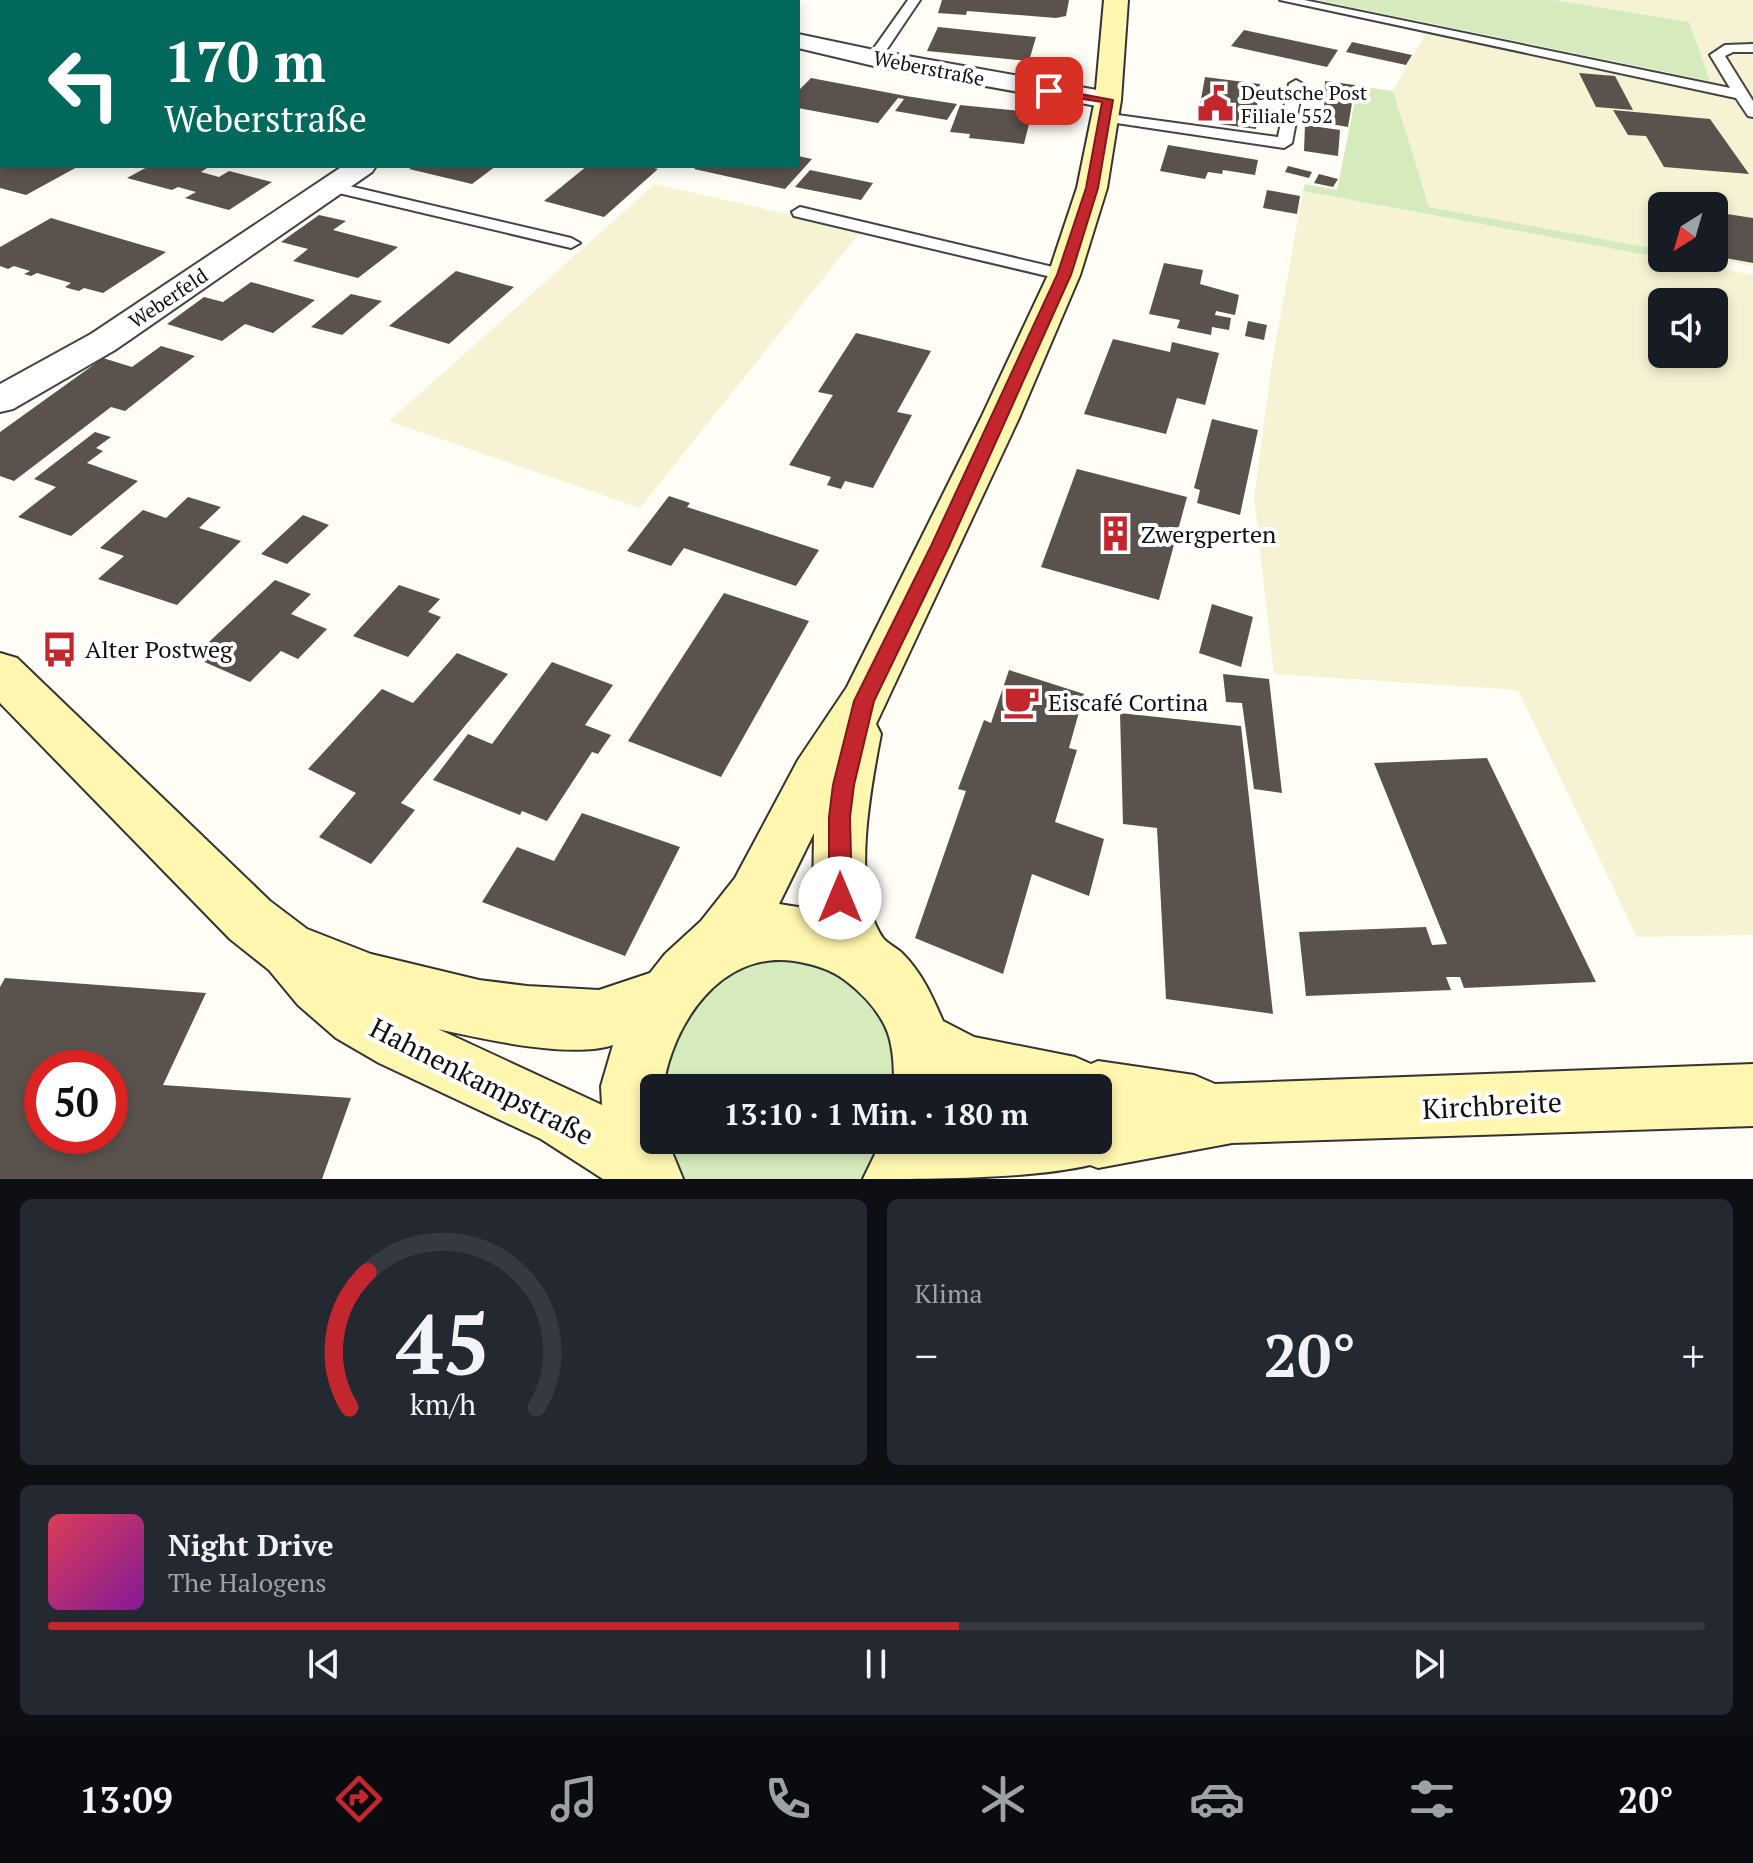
<!DOCTYPE html>
<html lang="de">
<meta charset="utf-8">
<style>
:root{--surface:#171b24;--page:#242831;--text:#f1f3f6;--muted:#9ea1a6;--line:#363941;--accent:#c4262e}
body{margin:0;font-family:"PT Serif",serif;background:var(--page);color:var(--text);height:100vh;display:flex;flex-direction:column;font-size:30px;white-space:nowrap}
*{box-sizing:border-box;margin:0}
p{font-size:26px;color:var(--muted)}
.icon{flex:none;width:44px;height:44px;fill:none;stroke:currentColor;stroke-width:2;stroke-linecap:round;stroke-linejoin:round}
.map{position:relative;height:1179px;overflow:hidden}
.sheet{display:flex;flex-direction:column;gap:20px;padding:20px;background:#0d0f14;flex:1}
.sheet>*{flex:none}
.guide{position:absolute;left:0px;top:0px;width:800px;height:168px;box-shadow:0 4px 12px #0003;background:#00695c;color:#fff;overflow:hidden}
.needle{width:52px;rotate:217deg}
.tools{position:absolute;left:1648px;top:192px;display:grid;gap:16px}
.tools a{display:grid;place-items:center;width:80px;height:80px;border-radius:12px;background:var(--surface);box-shadow:0 4px 12px #0003;font-size:40px}
.speed{position:absolute;left:24px;top:1050px;display:flex;gap:16px;font-size:40px;font-weight:700;text-align:center}
.speed>*{display:grid;place-content:center;width:104px;height:104px;border-radius:50%;background:var(--surface);box-shadow:0 4px 12px #0003;line-height:1}
.speed .limit{border:12px solid #d22;background:#fff;color:#111}
.pin{position:absolute;display:grid;place-items:center;width:68px;height:68px;color:#fff;margin:-34px;border-radius:16px;box-shadow:0 4px 12px #0006}
.me{position:absolute;width:88px;margin:-44px;rotate:0deg;stroke-linejoin:round;filter:drop-shadow(0 0 6px #0008)}
.turn{display:flex;align-items:center;gap:28px;height:168px;padding:0 32px;font-size:36px}
.turn .icon{width:104px;height:104px;stroke-width:2.5}
.turn b{display:block;font-size:56px;line-height:68px}
.big{font-size:60px;font-weight:600;line-height:1.1}
.sheet .tile{flex:1;display:flex;flex-direction:column;justify-content:center;gap:12px;min-width:0;padding:0 28px;border-radius:12px;background:var(--page)}
.sheet .dial{align-items:center;gap:0}
.dial svg{height:208px;overflow:visible;fill:none;stroke:var(--line);stroke-width:7;stroke-linecap:round;text-anchor:middle}
.dial text{fill:var(--text);stroke:none}
.song{display:flex;align-items:center;gap:24px}
.cover{width:96px;height:96px;border-radius:12px;background:linear-gradient(135deg,hsl(350 70% 55%),hsl(290 70% 35%))}
.played{height:8px;border-radius:4px;background:linear-gradient(90deg,var(--accent) 55%,var(--line) 55%)}
.keys{display:flex;justify-content:space-around;direction:ltr}
.heat{display:flex;justify-content:space-between;align-items:center;font-size:44px;direction:ltr}
.sheet .tiles{flex:1;display:grid;gap:20px;grid-template-columns:1fr 1fr}
.tile:last-child{grid-column:span 2}
.trip{position:absolute;left:640px;top:1074px;width:472px;height:80px;border-radius:12px;background:var(--surface);box-shadow:0 4px 12px #0003;font-weight:600;line-height:80px;text-align:center}
.tabs{display:flex;height:128px;justify-content:space-around;align-items:center;background:#090b0e;color:var(--muted)}
.tabs .icon{width:56px;height:56px}
.tabs .on{color:var(--accent)}
.tabs b{font-size:36px;color:var(--text)}
.map>svg:first-child{display:block}
.farmland{fill:#f6f3d4;fill-rule:evenodd}
.green{fill:#d5ebbd}
.building{fill:#5a524d;fill-rule:evenodd}
.lines{fill:none;stroke-linecap:round;stroke-linejoin:round}
.lane-casing{stroke:#444;stroke-width:4}
.street-casing{stroke:#444;stroke-width:4}
.secondary-casing{stroke:#333;stroke-width:4}
.lane{fill:#fff;fill-rule:evenodd}
.street{fill:#fff;fill-rule:evenodd}
.secondary{fill:#fff6b0;fill-rule:evenodd}
.route{fill:#c4262e;stroke:#7f191e;stroke-width:2}
.labels{text-anchor:middle;dominant-baseline:central;stroke-width:8;stroke-linejoin:round;paint-order:stroke}
.far-street-label{font-size:20px;fill:#111;stroke:#fff}
.far-poi-label{font-size:20px;fill:#111;stroke:#fff;text-anchor:start}
.poi-label{font-size:24px;fill:#111;stroke:#fff;text-anchor:start}
.near-street-label{font-size:28px;fill:#111;stroke:#fff}
</style>
<div class="map">
<svg width="1753" height="1179" viewBox="0 0 1753 1179">
<rect width="100%" height="100%" fill="#fffdf5"/>
<g class="farmland">
<path d="M1554 0H1753V266L1707 258H1714V206H1662V250L1428 207 1393 91 1425 35 1418 22 1709 81 1689 22Z"/>
<path d="M655 184 861 231 640 508 389 421Z"/>
<path d="M1303 191 1753 275V935L1637 937 1518 690 1274 674 1254 498 1272 363ZM1662 302H1714V354H1662Z"/>
</g>
<g class="green">
<path d="M1317 0H1554L1689 22 1710 81Z"/>
<path d="M1358 86 1393 91 1429 207 1662 250V258L1303 191 1305 184 1337 190Z"/>
<path d="M796 941 893 1013 907 1088H654V1140H894L870 1179H663L639 1122 701 968Z"/>
</g>
<g class="building">
<path d="M942 0H1069L1066 16 1056 18 967 11 966 15 938 13Z"/>
<path d="M938 27 1036 37 1029 61 927 51Z"/>
<path d="M1244 30 1338 50 1327 67 1231 46Z"/>
<path d="M1352 42 1412 55 1406 65 1346 52Z"/>
<path d="M1579 73 1615 76 1633 110 1596 107Z"/>
<path d="M1205 77 1260 84 1257 107 1277 110 1276 120 1257 117 1256 129 1197 121Z"/>
<path d="M811 78 906 96 957 104 947 120 895 111 904 99 898 98 878 123 798 108V91Z"/>
<path d="M1325 81 1355 85 1348 127 1319 122V108L1324 109Z"/>
<path d="M960 105 1032 112 1024 144 969 138 970 134 950 132Z"/>
<path d="M1613 110 1710 119 1749 174 1664 167 1646 136 1628 135Z"/>
<path d="M1305 125 1340 130 1338 156 1304 151Z"/>
<path d="M1168 145 1258 160 1255 175 1223 170 1222 174 1208 172 1205 179 1160 171Z"/>
<path d="M798 156 812 159 785 189 694 169 697 166H798Z"/>
<path d="M0 166H79L26 195 0 188Z"/>
<path d="M149 166H198L207 168 201 172 219 177 229 171 272 182 229 210 185 198 196 192 178 187 172 190 127 178Z"/>
<path d="M414 166H496L472 184 409 169Z"/>
<path d="M587 166H646L658 169 604 217 544 201Z"/>
<path d="M1288 166 1312 172 1309 178 1285 172Z"/>
<path d="M810 170 873 183 861 200 795 187Z"/>
<path d="M1319 174 1338 179 1333 187 1314 183Z"/>
<path d="M1267 190 1300 196 1297 214 1263 208Z"/>
<path d="M1714 212 1753 218V263L1714 256Z"/>
<path d="M319 215 346 221 333 230 398 247 358 278 293 261 308 249 281 242Z"/>
<path d="M51 218 118 238 166 252 103 293 84 288 79 291 71 289 65 287 71 283 37 273 31 276 24 274 30 271 14 266 8 269 0 266V247Z"/>
<path d="M1164 263 1203 270 1200 284 1239 295 1235 315 1216 311 1215 315 1231 318 1229 330 1212 327 1211 335 1177 328 1180 320 1149 314Z"/>
<path d="M456 271 514 287 449 344 389 326Z"/>
<path d="M251 282 315 300 273 333 245 324 222 341 167 324 204 297 223 302Z"/>
<path d="M351 294 382 301 342 335 311 327Z"/>
<path d="M1248 321 1267 325 1264 340 1245 336Z"/>
<path d="M856 333 931 351 897 412 912 415 873 488 845 481 841 489 827 485 831 477 789 465 833 395 818 392Z"/>
<path d="M1113 339 1170 352 1172 342 1219 353 1205 405 1177 398 1166 434 1084 414Z"/>
<path d="M161 346 195 356 125 411 111 407 14 481 0 476V432L103 358 132 367Z"/>
<path d="M1212 419 1258 430 1240 515 1197 503 1200 490 1194 488Z"/>
<path d="M95 432 111 437 96 448 103 451 87 463 138 481 71 536 18 517 56 487 34 479Z"/>
<path d="M1077 469 1187 497 1159 600 1041 567Z"/>
<path d="M669 496 690 503 687 507 819 550 796 586 684 548 671 566 627 551Z"/>
<path d="M188 497 221 507 199 528 241 541 177 605 98 579 124 556 100 548 143 510 166 518Z"/>
<path d="M303 515 329 525 287 564 261 554Z"/>
<path d="M275 580 311 594 291 614 327 629 298 659 281 651 250 682 193 657Z"/>
<path d="M399 585 440 599 428 612 441 617 408 657 353 636Z"/>
<path d="M724 593 809 621 721 777 628 741Z"/>
<path d="M1212 604 1253 617 1241 667 1199 653Z"/>
<path d="M457 653 508 674 401 803 415 810 371 864 319 837 356 793 308 769 382 689 413 703Z"/>
<path d="M552 662 613 685 585 725 611 735 598 754 592 752 547 821 522 811 520 815 433 780 468 734 492 744Z"/>
<path d="M1009 670 1084 694 1069 748 1077 750 1055 822 1104 839 1089 896 1032 874 1003 974 915 938 966 791 958 789 984 720 991 723Z"/>
<path d="M1223 674 1269 679 1282 793 1254 789 1242 703 1226 702Z"/>
<path d="M1120 713 1241 726 1273 1014 1166 999 1157 828 1123 824Z"/>
<path d="M1487 758 1596 982 1464 988 1460 977H1446L1451 990 1306 996 1299 932 1426 927 1432 945 1447 944 1374 763Z"/>
<path d="M582 813 680 847 625 956 482 902 517 847 554 861Z"/>
<path d="M5 978 206 993 163 1085 351 1098 322 1179H0V987ZM42 1068H110V1136H42Z"/>
</g>
<g class="lines">
<defs>
<g id="lane">
<path d="M908 0H920L879 61H869L867 58Z"/>
<path d="M1280 0H1304L1730 88 1710 55 1725 45 1753 44V52H1733L1725 56 1753 101V117L1748 116 1736 98Z"/>
<path d="M1296 80 1303 84 1292 143 1284 148 1103 121 1096 117 1103 113 1278 137 1289 84Z"/>
<path d="M332 182 571 238 580 243 571 248 326 190 324 187Z"/>
<path d="M800 207 1070 271 1073 275 1064 280 794 216 792 212Z"/>
</g>
<g id="street">
<path d="M171 0H198L169 2Z"/>
<path d="M588 0H613L586 2Z"/>
<path d="M633 0H663L665 2H635Z"/>
<path d="M798 34 874 50 1108 92 1117 94 1121 100 1117 106 1108 108 874 66 798 48Z"/>
<path d="M2 81V97L0 98V82Z"/>
<path d="M343 166H376L372 172 115 350 13 409 0 412V384L91 334Z"/>
</g>
<path id="secondary" d="M1104 0H1128L1121 100 1107 188 1080 275 1019 418 876 724 881 734C871 786 850 892 883 938 888 944 897 948 902 953 922 973 932 996 943 1021L974 1037 1075 1057 1091 1064 1098 1061 1194 1075 1215 1084 1753 1064V1126L1232 1143 1098 1168 1090 1165C1031 1179 929 1179 863 1179L882 1140H1098V1088H894C894 1070 894 1051 888 1033 880 1012 863 994 846 981 831 969 813 964 794 961 721 950 672 1024 663 1088H654V1140H667L683 1179H603L541 1139 379 1063 336 1038 298 1005 269 970 230 939 0 703V653L17 658 270 901 307 929 371 954 479 980 527 986 599 990 650 973 665 954 701 921 735 878 798 760 847 687 981 418 1048 275 1077 188 1095 100ZM814 833 813 898 817 910 779 904ZM438 1029C483 1039 571 1059 613 1045L601 1086 602 1105Z"/>
</defs>
<use href="#lane" class="lane-casing"/>
<use href="#street" class="street-casing"/>
<use href="#secondary" class="secondary-casing"/>
<use href="#lane" class="lane"/>
<use href="#street" class="street"/>
<use href="#secondary" class="secondary"/>
</g>
<path class="route" d="M1049 88 1113 100 1098 188 1071 275 949 546 874 701 854 785 850 817 852 898 848 906 840 909 832 906 829 898V817L833 785 854 701 931 546 1057 275 1086 188 1102 102 1046 93 1044 91Z"/>
<defs>
<symbol id="civic-bare" viewBox="-9 -9 18 18"><path d="M-.6-6.5H3V-4.5H.6V-3L4-1V1h2V6H-6V1h2V-1L-.6-3ZM-1.2 2.5V6h2.4V2.5Z" fill="#c4262e" stroke="#fff" stroke-width="2.5" paint-order="stroke"/></symbol>
<symbol id="building-bare" viewBox="-9 -9 18 18"><path d="M-4-6H4V6H1V3H-1V6H-4ZM-2.5-4.3h1.7v1.8h-1.7ZM.8-4.3h1.7v1.8H.8ZM-2.5-1h1.7V.8h-1.7ZM.8-1h1.7V.8H.8Z" fill="#c4262e" stroke="#fff" stroke-width="2.5" paint-order="stroke"/></symbol>
<symbol id="bus-bare" viewBox="-9 -9 18 18"><path d="M-5-6H5V4H4V6H2V4H-2V6H-4V4H-5ZM-3.5-4V0h7V-4ZM-3.5 1.2v1.5H-2V1.2ZM2 1.2v1.5H3.5V1.2Z" fill="#c4262e" stroke="#fff" stroke-width="2.5" paint-order="stroke"/></symbol>
<symbol id="cafe-bare" viewBox="-9 -9 18 18"><path d="M-5.5-4.5H6V0H3Q3 3.5 0 3.5H-2.5Q-5.5 3.5-5.5 0ZM3-3.2v2h1.7v-2ZM-6 4.5H4V6H-6Z" fill="#c4262e" stroke="#fff" stroke-width="2.5" paint-order="stroke"/></symbol>
</defs>
<g fill-rule="evenodd">
<use href="#civic-bare" x="1190" y="78" width="51" height="51"/>
<use href="#building-bare" x="1090" y="508" width="51" height="51"/>
<use href="#bus-bare" x="34" y="624" width="51" height="51"/>
<use href="#cafe-bare" x="996" y="676" width="51" height="51"/>
</g>
<g class="labels">
<g class="far-street-label">
<text transform="translate(929 68) rotate(11)">Weberstraße</text>
<text transform="translate(168 298) rotate(-34)">Weberfeld</text>
</g>
<g class="far-poi-label">
<text x="1241" y="92">Deutsche Post<tspan x="1241" dy="23">Filiale 552</tspan></text>
</g>
<g class="poi-label">
<text x="1141" y="534">Zwergperten</text>
<text x="85" y="649">Alter Postweg</text>
<text x="1048" y="702">Eiscafé Cortina</text>
</g>
<g class="near-street-label">
<text transform="translate(482 1081) rotate(27)">Hahnenkampstraße</text>
<text transform="translate(1492 1105) rotate(-3)">Kirchbreite</text>
</g>
</g>
</svg>
<div class="tools">
<a><svg class="needle" viewBox="-14 -14 28 28"><path d="M0-13l5 13h-10z" fill="#e53935"/><path d="M0 13l5-13h-10z" fill="#9ea1a6"/></svg></a>
<a><svg class="icon" aria-label="sound" viewBox="0 0 24 24"><path d="M4 9h4l5-4v14l-5-4H4zM17 9q2 3 0 6"/></svg></a>
</div>
<div class="speed"><div class="limit">50</div></div>
<div class="pin" style="left:1049px;top:91px;background:#d93025"><svg class="icon" aria-label="arrive" viewBox="0 0 24 24"><path d="M6 21V4h12l-3 4 3 4H6"/></svg></div>
<svg class="me" style="left:840px;top:898px" viewBox="-20 -20 40 40"><circle r="19" fill="#fff"/><path d="M0-13L10 11 0 6-10 11z" fill="#c4262e"/></svg>
<div class="trip">13:10 · 1 Min. · 180 m</div>
<div class="guide">
<div class="turn"><svg class="icon" aria-label="left" viewBox="0 0 24 24"><path d="M17 20v-9H6M10 6l-5 5 5 5"/></svg><div><b>170 m</b>Weberstraße</div></div>
</div>
</div>
<section class="sheet">
<div class="tiles">
<div class="tile dial"><svg viewBox="0 0 100 80">
<path d="M14 69A42 42 0 1 1 86 69"/>
<path d="M14 69A42 42 0 0 1 21 17" stroke="#c4262e"/>
<text x="50" y="56" font-size="32" font-weight="700">45</text>
<text x="50" y="72" font-size="11">km/h</text>
</svg></div>
<div class="tile"><p>Klima</p>
<div class="heat"><a>−</a><b class="big">20°</b><a>+</a></div>
</div>
<div class="tile">
<div class="song"><i class="cover"></i><div><b>Night Drive</b><p>The Halogens</p></div></div>
<div class="played"></div>
<div class="keys"><svg class="icon" aria-label="previous" viewBox="0 0 24 24"><path d="M18 5L8 12l10 7zM5 5v14"/></svg><svg class="icon" aria-label="pause" viewBox="0 0 24 24"><path d="M8 5v14M16 5v14"/></svg><svg class="icon" aria-label="next" viewBox="0 0 24 24"><path d="M6 5l10 7-10 7zM19 5v14"/></svg></div>
</div>
</div>
</section>
<nav class="tabs">
<b>13:09</b>
<svg class="icon on" aria-label="directions" viewBox="0 0 24 24"><path d="M12 3l9 9-9 9-9-9zM9 14v-3h6M13 9l2 2-2 2"/></svg>
<svg class="icon" aria-label="music" viewBox="0 0 24 24"><path d="M9 18V5l10-2v13"/><circle cx="6" cy="18" r="3"/><circle cx="16" cy="16" r="3"/></svg>
<svg class="icon" aria-label="phone" viewBox="0 0 24 24"><path d="M5 4h4l2 5-3 2q2 4 5 5l2-3 5 2v4C11 20 4 13 5 4z"/></svg>
<svg class="icon" aria-label="climate" viewBox="0 0 24 24"><path d="M12 3v18M4 7l16 10M4 17L20 7"/></svg>
<svg class="icon" aria-label="car" viewBox="0 0 24 24"><path d="M5 17H2v-5l4-1 3-4h7l3 4 3 1v5h-3M9 17h6M6 11h13"/><circle cx="7" cy="17" r="2"/><circle cx="17" cy="17" r="2"/></svg>
<svg class="icon" aria-label="filters" viewBox="0 0 24 24"><path d="M4 7h16M4 17h16"/><circle cx="9" cy="7" r="2"/><circle cx="15" cy="17" r="2"/></svg>
<b>20°</b>
</nav>
